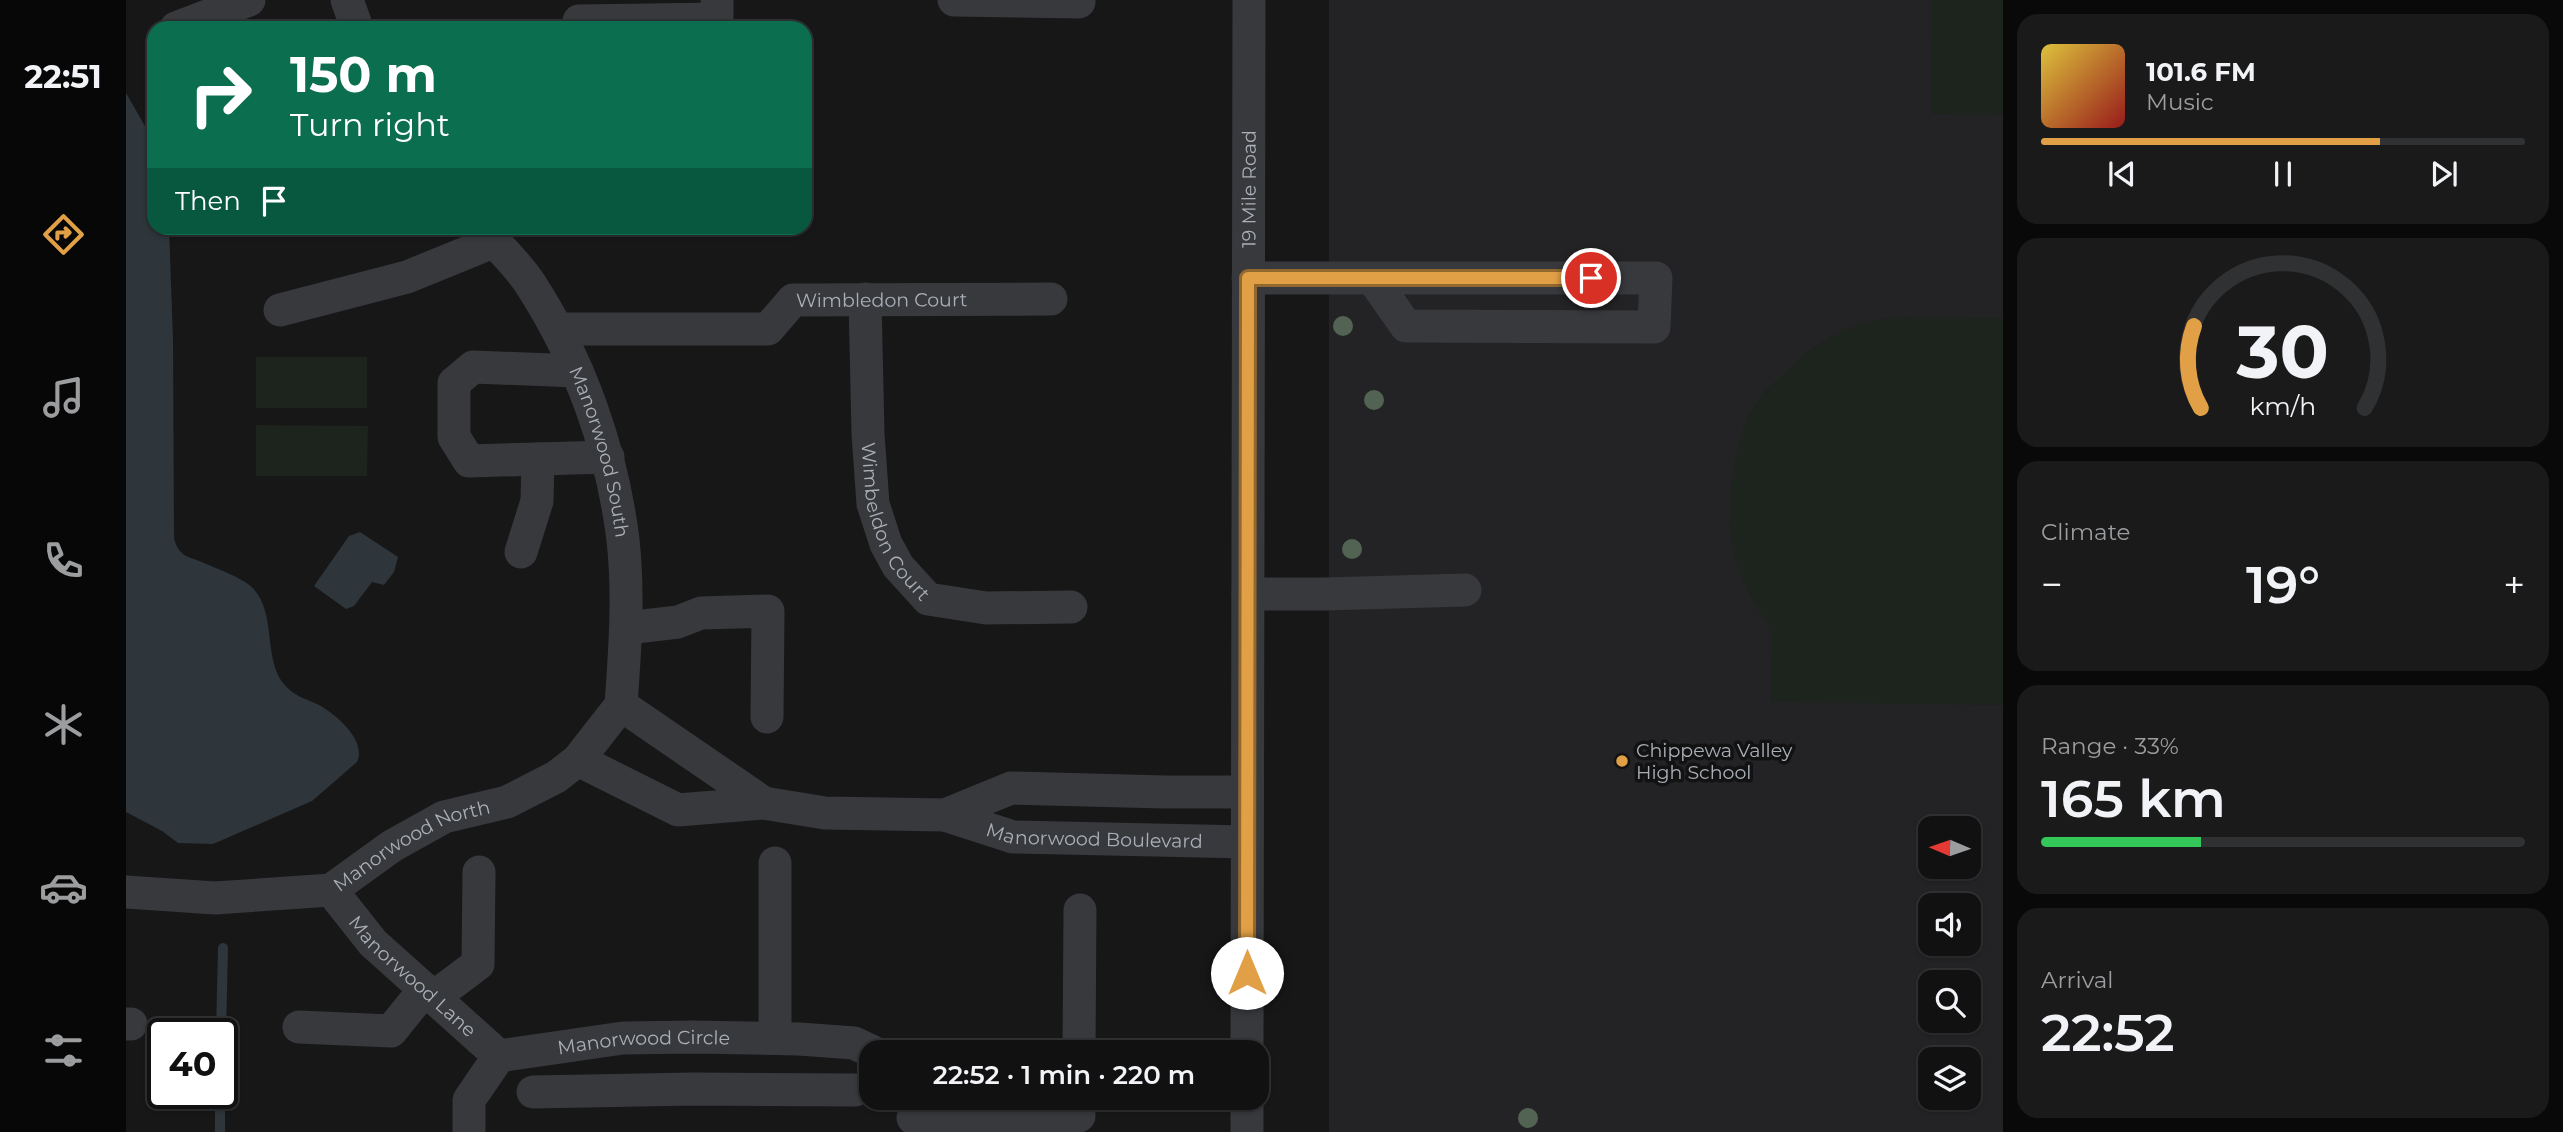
<!DOCTYPE html>
<meta charset="utf-8">
<style>
:root{--surface:#111112;--page:#1a1a1b;--text:#f1f3f6;--muted:#9c9d9f;--line:#303132;--accent:#e1a046}
body{margin:0;font-family:Montserrat,sans-serif;background:var(--page);color:var(--text);height:100vh;display:flex;flex-direction:column;font-size:26px;white-space:nowrap}
*{box-sizing:border-box;margin:0}
p{font-size:23px;color:var(--muted)}
.icon{flex:none;width:38px;height:38px;fill:none;stroke:currentColor;stroke-width:2;stroke-linecap:round;stroke-linejoin:round}
.map{position:relative;flex:1;overflow:hidden}
.side{display:flex;flex-direction:column;gap:14px;padding:14px;background:#09090a;width:560px}
.side>*{flex:none}
.guide{position:absolute;left:21px;top:21px;width:665px;height:214px;border-radius:21px;box-shadow:0 2px 5px #0004,0 0 0 2px var(--line);background:#0b6e4f;color:#fff;overflow:hidden}
.needle{width:46px;rotate:272deg}
.controls{position:absolute;left:1792px;top:816px;display:grid;gap:14px}
.controls a{display:grid;place-items:center;width:63px;height:63px;border-radius:14px;background:var(--surface);box-shadow:0 2px 5px #0004,0 0 0 2px var(--line);font-size:35px}
.speed{position:absolute;left:21px;top:1018px;display:flex;gap:14px;font-size:35px;font-weight:700;text-align:center}
.speed>*{display:grid;place-content:center;width:91px;height:91px;border-radius:50%;background:var(--surface);box-shadow:0 2px 5px #0004,0 0 0 2px var(--line);line-height:1}
.speed .limit{border:4px solid #111;border-radius:10px;background:#fff;color:#111}
.pin{position:absolute;display:grid;place-items:center;width:60px;height:60px;color:#fff;margin:-30px;border:4px solid #fff;border-radius:50%;box-shadow:0 2px 7px #0007}
.me{position:absolute;width:77px;margin:-38px;rotate:0deg;stroke-linejoin:round;filter:drop-shadow(0 0 5px #0008)}
.turn{display:flex;align-items:center;gap:24px;height:147px;padding:0 28px;font-size:32px}
.turn .icon{width:91px;height:91px;stroke-width:2.5}
.turn b{display:block;font-size:49px;line-height:60px}
.then{display:flex;align-items:center;height:66px;padding:0 28px;background:#0003;gap:14px;font-size:26px}
.big{font-size:52px;font-weight:600;line-height:1.1}
.side .tile{flex:1;display:flex;flex-direction:column;justify-content:center;gap:10px;min-width:0;padding:0 24px;border-radius:21px;background:var(--page)}
.side .dial{align-items:center;gap:0}
.dial svg{height:182px;overflow:visible;fill:none;stroke:var(--line);stroke-width:7;stroke-linecap:round;text-anchor:middle}
.dial text{fill:var(--text);stroke:none}
.song{display:flex;align-items:center;gap:21px}
.cover{width:84px;height:84px;border-radius:10px;background:linear-gradient(135deg,hsl(50 70% 55%),hsl(0 70% 35%))}
.played{height:7px;border-radius:4px;background:linear-gradient(90deg,var(--accent) 70%,var(--line) 70%)}
.keys{display:flex;justify-content:space-around;direction:ltr}
.heat{display:flex;justify-content:space-between;align-items:center;font-size:38px;direction:ltr}
.charge{height:10px;border-radius:5px;background:linear-gradient(90deg,#34c759 33%,var(--line) 0)}
.trip{position:absolute;left:733px;top:1040px;width:410px;height:70px;border-radius:21px;background:var(--surface);box-shadow:0 2px 5px #0004,0 0 0 2px var(--line);font-weight:600;line-height:70px;text-align:center}
main{display:flex;flex:1;min-height:0}
.tab-bar{display:flex;flex-direction:column;width:126px;justify-content:space-around;align-items:center;background:#070707;color:var(--muted)}
.tab-bar .icon{width:49px;height:49px}
.tab-bar .selected{color:var(--accent)}
.tab-bar b{font-size:32px;color:var(--text)}
.map>svg:first-child{display:block}
.built{fill:#232325;fill-rule:evenodd}
.green{fill:#1d231d}
.water{fill:#2e363b}
.lines{fill:none;stroke-linecap:round;stroke-linejoin:round}
.stream{stroke:#2e363b;stroke-width:10}
.minor{stroke:#38393d;stroke-width:33}
.tree{fill:#526253}
.route-casing{stroke:#92682e;stroke-width:18}
.route{stroke:#e1a046;stroke-width:12}
.poi-dot{fill:#e1a046;stroke:#121213;stroke-width:2.5}
.labels{text-anchor:middle;dominant-baseline:central;stroke-width:7;stroke-linejoin:round;paint-order:stroke}
.street-label{font-size:19px;fill:#aaafb7;stroke:#121213}
.poi-label{font-size:19px;fill:#aaafb7;stroke:#121213;text-anchor:start}
</style>
<main>
<nav class="tab-bar">
<b>22:51</b>
<svg class="icon selected" aria-label="directions" viewBox="0 0 24 24"><path d="M12 3l9 9-9 9-9-9zM9 14v-3h6M13 9l2 2-2 2"/></svg>
<svg class="icon" aria-label="music" viewBox="0 0 24 24"><path d="M9 18V5l10-2v13"/><circle cx="6" cy="18" r="3"/><circle cx="16" cy="16" r="3"/></svg>
<svg class="icon" aria-label="phone" viewBox="0 0 24 24"><path d="M5 4h4l2 5-3 2q2 4 5 5l2-3 5 2v4C11 20 4 13 5 4z"/></svg>
<svg class="icon" aria-label="climate" viewBox="0 0 24 24"><path d="M12 3v18M4 7l16 10M4 17L20 7"/></svg>
<svg class="icon" aria-label="car" viewBox="0 0 24 24"><path d="M5 17H2v-5l4-1 3-4h7l3 4 3 1v5h-3M9 17h6M6 11h13"/><circle cx="7" cy="17" r="2"/><circle cx="17" cy="17" r="2"/></svg>
<svg class="icon" aria-label="filters" viewBox="0 0 24 24"><path d="M4 7h16M4 17h16"/><circle cx="9" cy="7" r="2"/><circle cx="15" cy="17" r="2"/></svg>
</nav>
<div class="map">
<svg width="1877" height="1132" viewBox="0 0 1877 1132">
<rect width="100%" height="100%" fill="#171718"/>
<path class="built" d="M1203 0H1877V1132H1203ZM1804 828H1843V866H1804ZM1804 905H1843V943H1804ZM1804 982H1843V1020H1804ZM1804 1059H1843V1097H1804Z"/>
<g class="green">
<path d="M1806 0H1877V115L1805 114Z"/>
<path d="M1766 317 1877 318V705L1645 702 1646 633 1621 589 1609 559 1603 525 1605 486 1612 447 1620 420 1638 392 1686 348 1707 335 1734 323Z"/>
<rect x="130" y="357" width="111" height="51"/>
<path d="M130 425 242 426 241 476H130Z"/>
</g>
<g class="water">
<path d="M0 93 28 142V228H43L47 340 48 538C53 558 63 556 78 563 90 568 113 577 122 584 152 606 136 656 157 683 167 696 180 699 193 705 211 715 241 741 231 762L186 801 87 844 52 843 36 831 0 812Z"/>
<path d="M234 532 272 557 268 572 258 585 246 582 228 606 220 609 188 586 223 536Z"/>
</g>
<g class="lines">
<g class="stream">
<path d="M95 1034 97 948"/>
<path d="M94 1132V1094"/>
</g>
<g class="minor">
<path d="M221 0 231 28"/>
<path d="M828 0 953 2"/>
<path d="M453 21 591 19V0"/>
<path d="M50 28 123 0"/>
<path id="s1" d="M358 228C372 248 392 264 405 285 454 361 486 450 497 540 503 594 499 650 495 705"/>
<path d="M1122 278H1530L1528 327 1280 326 1247 279"/>
<path id="s2" d="M739 299 742 434 747 504 760 544 772 566 802 599 860 608 945 607"/>
<path d="M154 310 281 277 367 242"/>
<path id="s3" d="M431 329H642L667 300 925 299"/>
<path d="M451 371 347 367 328 383V437L343 461 482 457"/>
<path d="M395 552 411 501 412 459"/>
<path d="M1122 594H1199L1339 590"/>
<path d="M501 628 552 622 575 613 642 611 641 717"/>
<path d="M452 760 552 810 638 803 495 705"/>
<path id="s4" d="M1121 792H1039L885 788 819 815 887 837 1121 842"/>
<path d="M638 803 699 813 819 815"/>
<path d="M649 863V1038"/>
<path id="s5" d="M205 890 247 943 373 1056"/>
<path id="s6" d="M0 892 89 898 205 890 266 846 318 817 381 802 430 777 452 760 495 705"/>
<path d="M308 997 352 964 353 872"/>
<path d="M0 1024H5"/>
<path d="M173 1027 265 1031 299 989"/>
<path d="M953 1052 954 910"/>
<path id="s7" d="M1121 1052 1123 0"/>
<path d="M407 1092 567 1089 729 1090"/>
<path d="M787 1118 953 1116V1097"/>
<path id="s8" d="M343 1132V1100L373 1056 497 1038 568 1037 673 1039 728 1043 747 1052"/>
<path d="M1121 1132V1097"/>
</g>
</g>
<g class="tree">
<circle cx="1217" cy="326" r="10"/>
<circle cx="1248" cy="400" r="10"/>
<circle cx="1226" cy="549" r="10"/>
<circle cx="1402" cy="1118" r="10"/>
</g>
<g class="lines">
<defs>
<path id="route" d="M1121 973 1122 278H1465"/>
</defs>
<use href="#route" class="route-casing"/>
<use href="#route" class="route"/>
</g>
<circle class="poi-dot" cx="1496" cy="761" r="7"/>
<g class="labels">
<g class="street-label">
<text stroke="none"><textPath href="#s7" startOffset="863">19 Mile Road</textPath></text>
<text stroke="none"><textPath href="#s3" startOffset="338">Wimbledon Court</textPath></text>
<text stroke="none"><textPath href="#s1" startOffset="256">Manorwood South</textPath></text>
<text stroke="none"><textPath href="#s2" startOffset="229">Wimbeldon Court</textPath></text>
<text stroke="none"><textPath href="#s4" startOffset="460">Manorwood Boulevard</textPath></text>
<text stroke="none"><textPath href="#s6" startOffset="299">Manorwood North</textPath></text>
<text stroke="none"><textPath href="#s5" startOffset="119">Manorwood Lane</textPath></text>
<text stroke="none"><textPath href="#s8" startOffset="231">Manorwood Circle</textPath></text>
</g>
<g class="poi-label">
<text x="1510" y="750">Chippewa Valley<tspan x="1510" dy="22">High School</tspan></text>
</g>
</g>
</svg>
<div class="controls">
<a><svg class="needle" viewBox="-14 -14 28 28"><path d="M0-13l5 13h-10z" fill="#e53935"/><path d="M0 13l5-13h-10z" fill="#9c9d9f"/></svg></a>
<a><svg class="icon" aria-label="sound" viewBox="0 0 24 24"><path d="M4 9h4l5-4v14l-5-4H4zM17 9q2 3 0 6"/></svg></a>
<a><svg class="icon" aria-label="search" viewBox="0 0 24 24"><circle cx="10" cy="10" r="6"/><path d="M15 15l6 6"/></svg></a>
<a><svg class="icon" aria-label="layers" viewBox="0 0 24 24"><path d="M12 4l9 5-9 5-9-5zM3 14l9 5 9-5"/></svg></a>
</div>
<div class="speed"><div class="limit">40</div></div>
<div class="pin" style="left:1465px;top:278px;background:#d93025"><svg class="icon" aria-label="arrive" viewBox="0 0 24 24"><path d="M6 21V4h12l-3 4 3 4H6"/></svg></div>
<svg class="me" style="left:1121px;top:973px" viewBox="-20 -20 40 40"><circle r="19" fill="#fff"/><path d="M0-13L10 11 0 6-10 11z" fill="#e1a046"/></svg>
<div class="trip">22:52 · 1 min · 220 m</div>
<div class="guide">
<div class="turn"><svg class="icon" aria-label="right" viewBox="0 0 24 24"><path d="M7 20v-9h11M14 6l5 5-5 5"/></svg><div><b>150 m</b>Turn right</div></div>
<div class="then">Then<svg class="icon" aria-label="arrive" viewBox="0 0 24 24"><path d="M6 21V4h12l-3 4 3 4H6"/></svg></div>
</div>
</div>
<section class="side">
<div class="tile">
<div class="song"><i class="cover"></i><div><b>101.6 FM</b><p>Music</p></div></div>
<div class="played"></div>
<div class="keys"><svg class="icon" aria-label="previous" viewBox="0 0 24 24"><path d="M18 5L8 12l10 7zM5 5v14"/></svg><svg class="icon" aria-label="pause" viewBox="0 0 24 24"><path d="M8 5v14M16 5v14"/></svg><svg class="icon" aria-label="next" viewBox="0 0 24 24"><path d="M6 5l10 7-10 7zM19 5v14"/></svg></div>
</div>
<div class="tile dial"><svg viewBox="0 0 100 80">
<path d="M14 69A42 42 0 1 1 86 69"/>
<path d="M14 69A42 42 0 0 1 11 33" stroke="#e1a046"/>
<text x="50" y="56" font-size="32" font-weight="700">30</text>
<text x="50" y="72" font-size="11">km/h</text>
</svg></div>
<div class="tile"><p>Climate</p>
<div class="heat"><a>−</a><b class="big">19°</b><a>+</a></div>
</div>
<div class="tile"><p>Range · 33%</p><b class="big">165 km</b><div class="charge"></div></div>
<div class="tile"><p>Arrival</p><b class="big">22:52</b></div>
</section>
</main>
